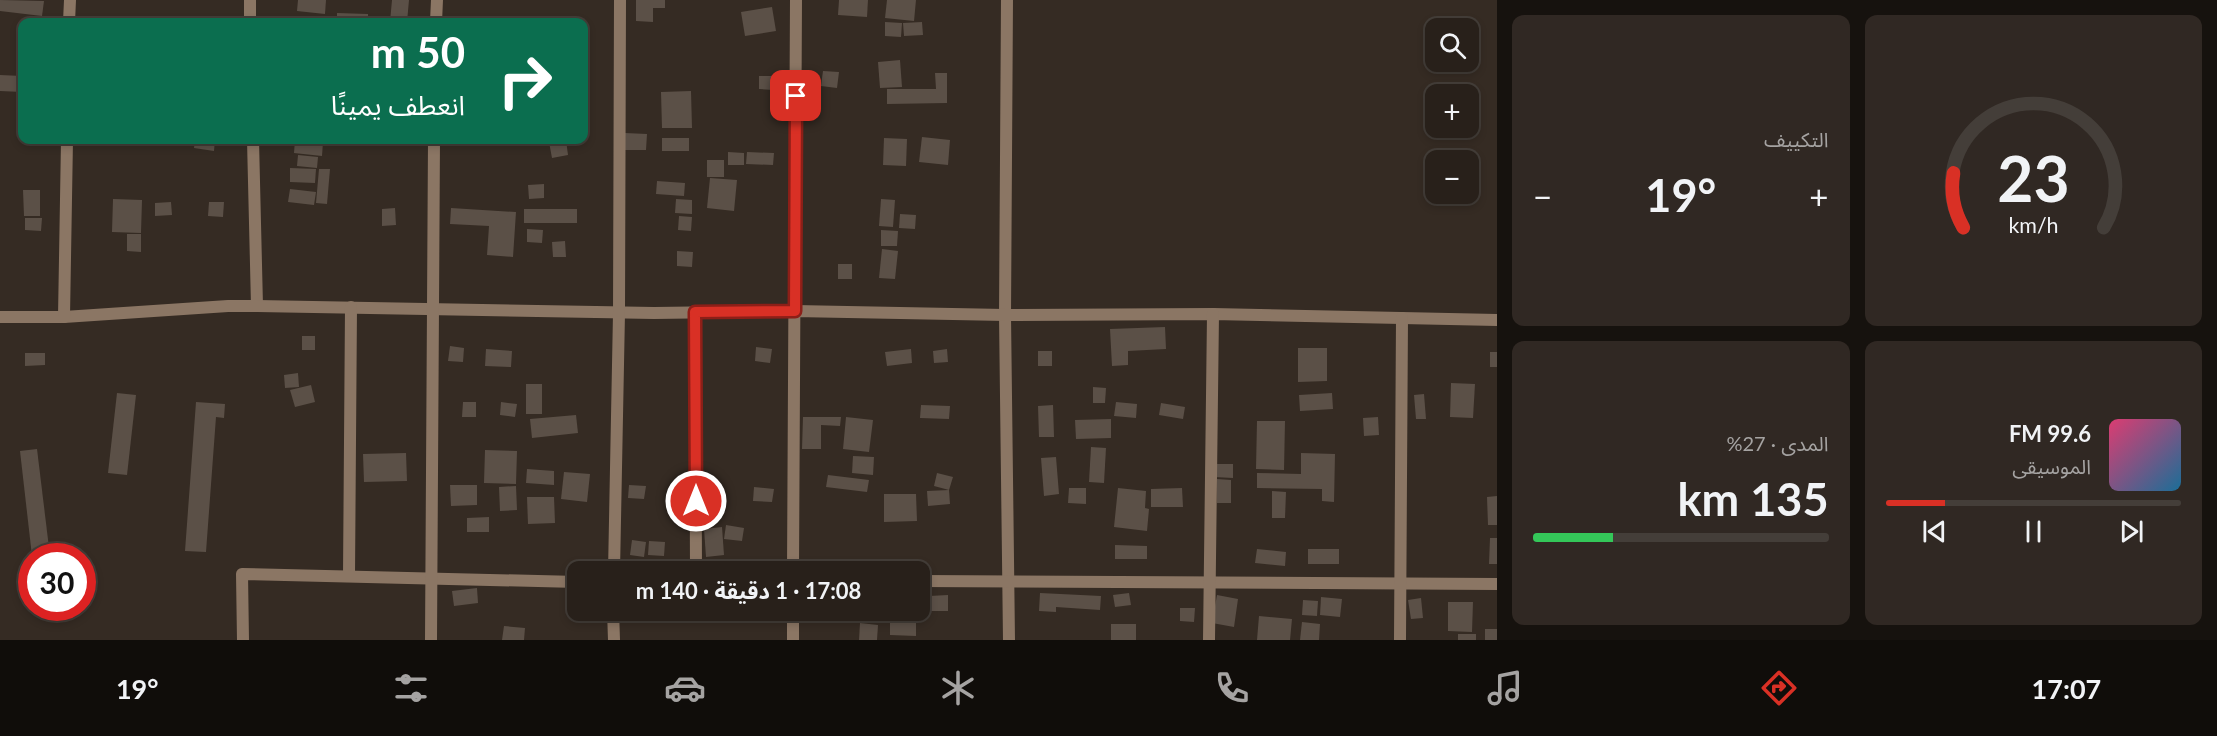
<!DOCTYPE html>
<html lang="ar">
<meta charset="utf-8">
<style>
:root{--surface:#28201a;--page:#302823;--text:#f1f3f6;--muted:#a5a3a2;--line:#443e39;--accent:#d93025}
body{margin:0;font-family:Lato,"Noto Sans Arabic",sans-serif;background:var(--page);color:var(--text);direction:rtl;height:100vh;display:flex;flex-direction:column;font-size:22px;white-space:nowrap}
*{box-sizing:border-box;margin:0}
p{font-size:20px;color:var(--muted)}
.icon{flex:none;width:33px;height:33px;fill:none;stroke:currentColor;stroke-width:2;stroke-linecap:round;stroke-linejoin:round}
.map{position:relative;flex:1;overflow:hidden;direction:ltr}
.sheet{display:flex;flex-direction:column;gap:15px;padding:15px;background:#16120e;width:720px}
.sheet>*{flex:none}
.banner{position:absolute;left:18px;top:18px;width:570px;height:126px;border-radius:12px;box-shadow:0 3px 9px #0003,0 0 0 2px var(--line);direction:rtl;background:#0b6e4f;color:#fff;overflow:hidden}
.tools{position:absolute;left:1425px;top:18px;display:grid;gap:12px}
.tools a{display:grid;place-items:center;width:54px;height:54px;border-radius:12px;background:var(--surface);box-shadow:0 3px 9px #0003,0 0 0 2px var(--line);font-size:30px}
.speed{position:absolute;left:18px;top:543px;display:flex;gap:12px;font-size:30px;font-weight:700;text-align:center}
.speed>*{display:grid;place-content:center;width:78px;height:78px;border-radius:50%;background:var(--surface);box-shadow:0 3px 9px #0003,0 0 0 2px var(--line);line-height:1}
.speed .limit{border:9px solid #d22;background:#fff;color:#111}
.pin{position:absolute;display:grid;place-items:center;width:51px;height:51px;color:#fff;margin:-26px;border-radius:12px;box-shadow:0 3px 9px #0006}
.me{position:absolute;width:66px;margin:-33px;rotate:0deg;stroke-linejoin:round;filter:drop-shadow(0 0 4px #0008)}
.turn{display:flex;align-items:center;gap:21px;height:126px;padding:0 24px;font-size:27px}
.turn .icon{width:78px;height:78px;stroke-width:2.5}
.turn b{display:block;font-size:42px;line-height:51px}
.big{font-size:45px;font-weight:700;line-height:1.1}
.sheet .widget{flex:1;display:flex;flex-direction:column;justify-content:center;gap:9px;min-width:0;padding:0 21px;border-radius:12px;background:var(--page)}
.sheet .dial{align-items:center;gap:0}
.dial svg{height:156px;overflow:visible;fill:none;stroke:var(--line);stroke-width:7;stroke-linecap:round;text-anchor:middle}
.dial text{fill:var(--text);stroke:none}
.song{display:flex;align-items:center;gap:18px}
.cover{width:72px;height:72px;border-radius:9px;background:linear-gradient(135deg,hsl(340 70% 55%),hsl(200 70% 35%))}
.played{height:6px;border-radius:3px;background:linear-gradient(90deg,var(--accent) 20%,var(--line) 20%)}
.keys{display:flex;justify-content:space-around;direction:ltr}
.heat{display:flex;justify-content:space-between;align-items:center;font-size:33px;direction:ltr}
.charge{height:9px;border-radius:4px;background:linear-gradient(90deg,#34c759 27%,var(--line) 0)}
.sheet .tiles{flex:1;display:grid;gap:15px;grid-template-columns:repeat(2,1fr)}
.trip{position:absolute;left:567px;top:561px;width:363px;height:60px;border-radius:12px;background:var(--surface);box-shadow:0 3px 9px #0003,0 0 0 2px var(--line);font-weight:700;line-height:60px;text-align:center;direction:rtl}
.dock{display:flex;height:96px;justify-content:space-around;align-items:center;background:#100d0a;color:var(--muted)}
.dock .icon{width:42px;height:42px}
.dock .on{color:var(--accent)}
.dock b{font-size:27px;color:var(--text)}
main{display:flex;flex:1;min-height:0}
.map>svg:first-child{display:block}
.building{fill:#5b5047}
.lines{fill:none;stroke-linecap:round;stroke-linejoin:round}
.street{stroke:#8b7664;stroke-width:12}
.route-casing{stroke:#8d1f18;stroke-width:15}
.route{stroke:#d93025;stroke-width:10}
</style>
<main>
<section class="sheet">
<div class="tiles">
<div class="widget dial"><svg viewBox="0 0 100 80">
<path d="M14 69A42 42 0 1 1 86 69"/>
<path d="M14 69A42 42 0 0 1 9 41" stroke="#d93025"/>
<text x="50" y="56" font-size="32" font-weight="700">23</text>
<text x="50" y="72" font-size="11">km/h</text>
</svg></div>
<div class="widget"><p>التكييف</p>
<div class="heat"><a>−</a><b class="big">19°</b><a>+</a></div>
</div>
<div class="widget">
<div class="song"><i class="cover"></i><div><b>99.6 FM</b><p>الموسيقى</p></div></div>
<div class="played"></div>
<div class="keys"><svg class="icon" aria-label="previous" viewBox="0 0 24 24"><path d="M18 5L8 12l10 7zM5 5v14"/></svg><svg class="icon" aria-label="pause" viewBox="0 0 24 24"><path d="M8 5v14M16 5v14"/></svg><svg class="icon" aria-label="next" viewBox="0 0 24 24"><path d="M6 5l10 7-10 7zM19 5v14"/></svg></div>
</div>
<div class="widget"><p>المدى · 27%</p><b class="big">135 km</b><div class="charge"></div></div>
</div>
</section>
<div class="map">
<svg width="1497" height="640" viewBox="0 0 1497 640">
<rect width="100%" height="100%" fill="#352b23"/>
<g class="building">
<path d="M0 0 44 1 42 16 0 11Z"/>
<path d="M298 0H326L325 14 297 11Z"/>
<path d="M392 0H409L407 22H390Z"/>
<path d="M636 0H665V8H653V22L636 21Z"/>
<path d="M839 0H868L867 17 838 15Z"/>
<path d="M887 0H916L914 21 885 18Z"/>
<path d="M772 7 776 31 745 36 741 12Z"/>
<path d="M337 13 368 14V22H337Z"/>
<path d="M885 22 902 23 901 37 885 36Z"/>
<path d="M922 22 923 35 904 36 903 23Z"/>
<path d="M900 60 902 87 880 88 878 62Z"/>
<path d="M823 71 839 72 837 88 821 86Z"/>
<path d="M935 73H947V103L887 104V89H936Z"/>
<path d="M0 75 22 76V92L0 91Z"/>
<path d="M759 76H773V90L759 89Z"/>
<path d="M691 91 692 128H662L661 92Z"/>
<path d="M625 133 647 134 646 150H625Z"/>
<path d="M922 137 950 140 948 165 919 162Z"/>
<rect x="662" y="138" width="27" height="13"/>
<path d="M884 138 907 139 906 166 883 165Z"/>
<path d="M195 140H215L214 151 194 148Z"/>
<path d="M295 140 323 142 322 156 294 153Z"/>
<path d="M566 140 568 155 552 158 549 142Z"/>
<path d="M728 152 744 153V165H728Z"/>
<path d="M747 152 774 153 773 165 746 164Z"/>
<path d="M298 155 318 157 317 168 297 166Z"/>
<rect x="707" y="160" width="17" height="17"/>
<path d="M290 168 316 169 315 183 290 182Z"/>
<path d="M319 169H330L327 204 316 203Z"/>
<path d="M710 178 737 180 734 211 707 208Z"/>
<path d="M657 181 685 183 684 196 656 194Z"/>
<path d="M544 184V198L529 199 528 185Z"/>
<path d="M290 189 316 192 314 205 288 202Z"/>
<path d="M23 190H40V216H24Z"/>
<path d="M113 199 142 200 141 233 112 232Z"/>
<path d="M676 199 692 200V214L675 213Z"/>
<path d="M881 199 895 200 893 227 879 226Z"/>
<path d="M171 202 172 215 155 216V203Z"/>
<path d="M209 202H224L223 217 208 216Z"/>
<path d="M395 208 396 225 382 226V209Z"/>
<path d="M451 208 516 212 513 257 487 255 489 226 450 224Z"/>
<rect x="524" y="209" width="53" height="14"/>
<path d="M900 214 916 215 915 229 899 228Z"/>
<path d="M679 216 692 217 691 231 678 230Z"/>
<path d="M25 218H42L41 231 25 230Z"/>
<path d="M527 229 543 230 542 243 527 242Z"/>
<path d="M881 230 898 231 897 246H881Z"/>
<path d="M127 234H141V252L127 251Z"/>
<path d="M565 241 566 257H553L552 242Z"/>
<path d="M882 249 898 251 895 279 879 278Z"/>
<path d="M677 251 693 252 692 267 677 266Z"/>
<rect x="838" y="264" width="14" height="15"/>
<path d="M1165 327 1166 349 1128 351V365L1112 366 1110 329Z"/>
<rect x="302" y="336" width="13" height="14"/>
<path d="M450 346 464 348 463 362 448 361Z"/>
<path d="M756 347 772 349 770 363 755 361Z"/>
<path d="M1298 348H1327V381L1298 382Z"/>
<path d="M486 349 512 351 511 367 485 366Z"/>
<path d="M911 349 912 363 887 366 885 352Z"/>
<path d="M947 349 948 362 934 363 933 351Z"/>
<rect x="1038" y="351" width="14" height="15"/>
<rect x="1490" y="352" width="7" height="15"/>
<path d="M25 353H45V365L25 366Z"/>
<path d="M298 373 299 387 285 388 284 375Z"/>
<path d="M1451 383 1475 384 1473 418 1450 417Z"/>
<rect x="526" y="384" width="16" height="30"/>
<path d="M311 385 315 402 295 407 290 390Z"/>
<path d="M1093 387 1106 388 1105 403H1093Z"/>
<path d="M117 393 136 395 127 475 108 473Z"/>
<path d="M1332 393 1333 409 1300 411 1299 395Z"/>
<path d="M1424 394 1426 419H1416L1414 395Z"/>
<path d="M196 402 225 404 224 418 216 417 206 552 185 551Z"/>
<path d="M463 402H476V417H462Z"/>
<path d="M501 402 517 404 515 417 500 415Z"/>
<path d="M1116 402 1137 404 1136 418 1114 416Z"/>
<path d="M1161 403 1185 407 1183 419 1159 415Z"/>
<path d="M921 405 950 406 949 419 920 418Z"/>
<path d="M1053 405 1054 437H1039L1038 406Z"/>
<path d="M576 415 578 433 532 438 530 419Z"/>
<path d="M803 417H841L840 426 821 425V449H802Z"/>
<path d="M846 417 873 420 869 452 843 449Z"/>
<path d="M1378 417 1379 435 1364 436 1363 418Z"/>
<path d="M1111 419V438L1076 439 1075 420Z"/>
<path d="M1257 421H1285L1284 470 1256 469Z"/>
<path d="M1091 447 1106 448 1104 483 1089 482Z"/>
<path d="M37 449 50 556H32L20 451Z"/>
<path d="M485 450 517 451 516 484 484 483Z"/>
<path d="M406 453 407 481 364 482 363 454Z"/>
<path d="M1301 453 1335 454 1334 502 1322 501V489L1257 488V473L1301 474Z"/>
<path d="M853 456 874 457 873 475 852 473Z"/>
<path d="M1056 457 1059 494 1044 496 1041 458Z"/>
<path d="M1214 464H1233V478L1214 477Z"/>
<path d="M527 469 554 471V485L526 483Z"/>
<path d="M564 472 590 474 587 502 561 499Z"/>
<path d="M937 473 953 477 949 490 934 486Z"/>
<path d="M828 475 869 480 867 492 826 487Z"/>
<path d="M1217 479 1231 480V503H1217Z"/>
<path d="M450 485H477V505L451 506Z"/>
<path d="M629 485 646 486 644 499 628 498Z"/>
<path d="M516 486 517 510 500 511 499 487Z"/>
<path d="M754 487 774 489 772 502 753 501Z"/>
<path d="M1069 488H1086V504L1068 503Z"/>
<path d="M1118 488 1146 491 1145 508 1149 509 1147 531 1114 527Z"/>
<path d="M1182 488 1183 507H1151V489Z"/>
<path d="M724 490V503L702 504 701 491Z"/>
<path d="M949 490 950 504 928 506 927 491Z"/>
<path d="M1272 491 1286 492 1285 518H1272Z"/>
<path d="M884 494H916L917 521 884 522Z"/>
<path d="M1497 496V525H1488L1487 497Z"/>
<path d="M527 497H554L555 523 528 524Z"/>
<path d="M489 517V532H467V518Z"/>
<path d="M726 525 744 528 742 541 724 539Z"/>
<path d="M722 527 724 555 706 557 704 529Z"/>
<path d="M1490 538H1497V564H1489Z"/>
<path d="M632 540 646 542 644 557 630 555Z"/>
<path d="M649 541 665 542 664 556 648 555Z"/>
<path d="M1115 545 1147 546V559H1115Z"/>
<path d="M1257 549 1286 552 1285 566 1255 563Z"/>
<rect x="1308" y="549" width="31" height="15"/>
<path d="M477 588 478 603 454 606 452 591Z"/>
<path d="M1040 593 1101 596 1100 610 1056 607V612L1039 611Z"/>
<path d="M1129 593 1131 605 1115 607 1113 595Z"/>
<path d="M948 595V611H929V596Z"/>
<path d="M1217 595 1238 599 1234 627 1212 623Z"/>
<path d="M1321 597 1342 599 1340 617 1320 615Z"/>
<path d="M1421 598 1423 618 1411 619 1408 600Z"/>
<path d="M1303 600 1318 601 1317 616 1302 615Z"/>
<path d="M1448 602H1473L1472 632 1448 631Z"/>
<path d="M1180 608H1195L1194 622 1180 621Z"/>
<path d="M627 610H641L642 620 628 621Z"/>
<path d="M807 610H820V619L807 618Z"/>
<path d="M1259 616 1292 619 1290 640H1257Z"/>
<path d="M890 621 916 622V636L890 635Z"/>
<path d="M1302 622 1320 624 1319 640H1300Z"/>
<path d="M860 623 878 625 877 640H859Z"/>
<rect x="1111" y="624" width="25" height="16"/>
<path d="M504 626 525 628 524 640H502Z"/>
<rect x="1485" y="629" width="12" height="11"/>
<rect x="1458" y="634" width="18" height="6"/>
</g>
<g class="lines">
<g class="street">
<path d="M250 0V22"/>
<path d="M1007 0 1005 315 1009 640"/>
<path d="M69 22 70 0"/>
<path d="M436 22 437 0"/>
<path d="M253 140 257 306"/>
<path d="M695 312 696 572"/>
<path d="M0 317H64L228 306H257L654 313 795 311 1005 315 1213 314 1497 320"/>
<path d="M64 317 67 140"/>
<path d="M614 572 619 313 620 0"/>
<path d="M793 572 796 0"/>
<path d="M349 576 351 307"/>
<path d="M920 581 1497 584"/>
<path d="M613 610 614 640"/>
<path d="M243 640 242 574 578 582"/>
<path d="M431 640 434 140"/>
<path d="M793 640V610"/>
<path d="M1209 640 1213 314"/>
<path d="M1400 640 1402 318"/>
</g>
</g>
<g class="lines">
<defs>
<path id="route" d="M696 501 695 312 795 311 796 96"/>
</defs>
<use href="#route" class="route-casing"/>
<use href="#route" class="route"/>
</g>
</svg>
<div class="tools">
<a><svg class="icon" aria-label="search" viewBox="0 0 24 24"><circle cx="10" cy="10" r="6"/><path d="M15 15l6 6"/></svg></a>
<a>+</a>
<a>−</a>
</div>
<div class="speed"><div class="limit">30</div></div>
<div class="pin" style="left:796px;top:96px;background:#d93025"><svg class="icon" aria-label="arrive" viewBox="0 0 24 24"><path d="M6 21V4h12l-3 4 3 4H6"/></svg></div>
<svg class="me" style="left:696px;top:501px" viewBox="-20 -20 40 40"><circle r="17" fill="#d93025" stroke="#fff" stroke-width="3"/><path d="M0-11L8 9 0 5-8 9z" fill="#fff"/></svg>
<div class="trip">17:08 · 1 دقيقة · 140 m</div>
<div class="banner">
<div class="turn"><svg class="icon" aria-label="right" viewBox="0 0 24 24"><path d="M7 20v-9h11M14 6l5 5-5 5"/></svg><div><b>50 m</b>انعطف يمينًا</div></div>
</div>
</div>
</main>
<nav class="dock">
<b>17:07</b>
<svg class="icon on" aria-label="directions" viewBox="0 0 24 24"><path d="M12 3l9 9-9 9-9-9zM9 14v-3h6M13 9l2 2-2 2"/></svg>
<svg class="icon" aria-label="music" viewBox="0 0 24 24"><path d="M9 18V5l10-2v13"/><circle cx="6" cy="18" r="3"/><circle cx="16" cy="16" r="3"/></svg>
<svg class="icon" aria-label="phone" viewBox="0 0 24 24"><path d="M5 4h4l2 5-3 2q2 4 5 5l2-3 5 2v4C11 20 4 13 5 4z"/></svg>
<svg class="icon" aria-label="climate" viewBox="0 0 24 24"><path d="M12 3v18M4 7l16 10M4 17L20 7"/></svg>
<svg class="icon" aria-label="car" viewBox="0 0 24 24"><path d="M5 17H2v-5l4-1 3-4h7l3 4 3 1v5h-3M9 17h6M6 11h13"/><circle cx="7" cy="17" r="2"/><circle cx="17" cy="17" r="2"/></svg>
<svg class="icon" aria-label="filters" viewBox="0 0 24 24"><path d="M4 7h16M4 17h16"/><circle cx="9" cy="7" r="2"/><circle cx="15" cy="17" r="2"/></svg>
<b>19°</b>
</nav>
